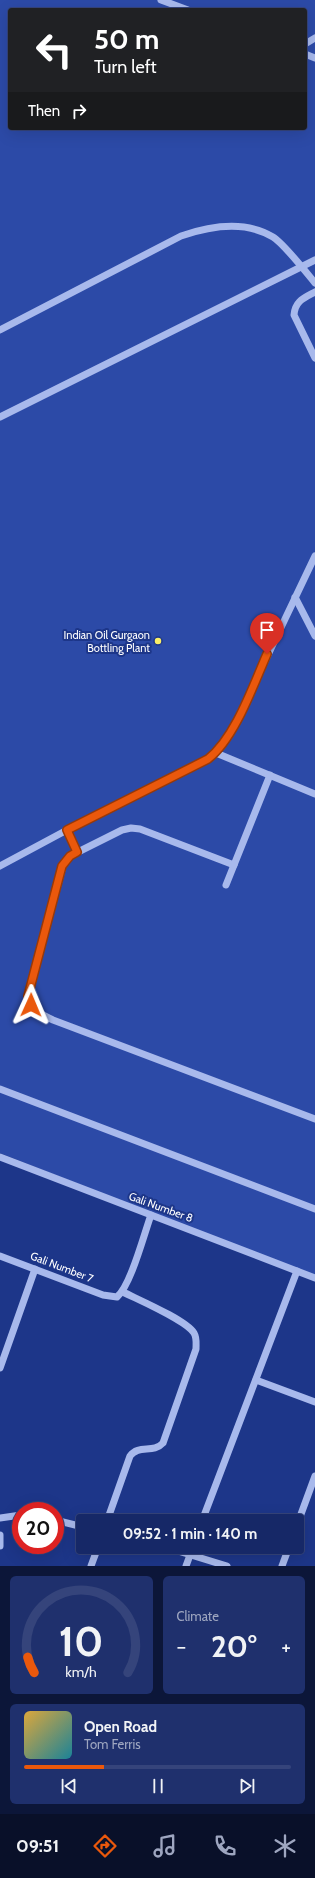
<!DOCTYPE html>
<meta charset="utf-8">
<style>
:root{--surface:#162867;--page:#1f306d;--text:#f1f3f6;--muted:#9ea6c0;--line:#35447b;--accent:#ea580c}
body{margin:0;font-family:Cabin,sans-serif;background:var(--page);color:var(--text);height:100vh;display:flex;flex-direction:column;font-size:15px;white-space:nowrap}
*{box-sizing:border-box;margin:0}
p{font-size:13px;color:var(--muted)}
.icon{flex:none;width:22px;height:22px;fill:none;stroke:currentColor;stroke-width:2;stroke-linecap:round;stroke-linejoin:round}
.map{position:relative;height:1566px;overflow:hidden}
.sheet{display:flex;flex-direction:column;gap:10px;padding:10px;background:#0c1639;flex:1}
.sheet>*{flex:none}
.top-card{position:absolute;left:8px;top:8px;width:299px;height:122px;border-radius:4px;box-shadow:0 4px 16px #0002,0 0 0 1px var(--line);background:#202124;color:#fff;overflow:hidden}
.speed{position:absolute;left:12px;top:1502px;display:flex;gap:8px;font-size:20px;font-weight:700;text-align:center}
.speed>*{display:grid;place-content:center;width:52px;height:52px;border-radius:50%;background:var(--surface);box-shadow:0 4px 16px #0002,0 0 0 1px var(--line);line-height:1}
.speed .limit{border:6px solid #d22;background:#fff;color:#111}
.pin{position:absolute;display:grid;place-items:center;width:34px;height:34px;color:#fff;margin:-41px -17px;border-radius:50% 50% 50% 0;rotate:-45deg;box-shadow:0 0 4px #0007}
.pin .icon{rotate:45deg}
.me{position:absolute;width:44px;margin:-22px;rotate:1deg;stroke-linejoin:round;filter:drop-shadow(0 0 3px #0008)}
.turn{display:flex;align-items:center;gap:14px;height:84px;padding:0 20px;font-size:18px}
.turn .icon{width:52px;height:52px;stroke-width:2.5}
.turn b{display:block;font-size:28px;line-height:34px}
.then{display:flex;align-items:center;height:38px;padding:0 20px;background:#0003;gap:8px;font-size:15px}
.big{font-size:30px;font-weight:700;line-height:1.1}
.sheet .tile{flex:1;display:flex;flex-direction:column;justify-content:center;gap:6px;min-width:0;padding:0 14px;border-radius:6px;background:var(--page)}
.sheet .dial{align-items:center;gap:0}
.dial svg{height:104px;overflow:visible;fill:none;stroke:var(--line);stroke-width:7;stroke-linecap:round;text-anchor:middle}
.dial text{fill:var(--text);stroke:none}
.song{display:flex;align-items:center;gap:12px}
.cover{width:48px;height:48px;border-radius:6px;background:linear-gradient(135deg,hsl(40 70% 55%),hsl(190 70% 35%))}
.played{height:4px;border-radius:2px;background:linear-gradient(90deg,var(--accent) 30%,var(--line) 30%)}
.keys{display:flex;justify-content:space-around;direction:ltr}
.heat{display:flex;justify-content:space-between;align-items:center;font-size:22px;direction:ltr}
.sheet .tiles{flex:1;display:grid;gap:10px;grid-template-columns:1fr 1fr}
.tile:last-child{grid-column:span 2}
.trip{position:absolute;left:76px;top:1514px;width:228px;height:40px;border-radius:4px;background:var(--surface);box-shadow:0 4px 16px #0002,0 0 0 1px var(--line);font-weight:700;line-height:40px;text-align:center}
.menu{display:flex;height:64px;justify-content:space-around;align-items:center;background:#091029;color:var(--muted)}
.menu .icon{width:28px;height:28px}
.menu .current{color:var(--accent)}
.menu b{font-size:18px;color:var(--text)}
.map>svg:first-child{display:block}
.building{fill:#2c4aa7;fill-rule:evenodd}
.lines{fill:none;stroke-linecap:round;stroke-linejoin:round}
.minor{stroke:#a8b9ec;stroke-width:7}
.route-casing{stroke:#983908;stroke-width:10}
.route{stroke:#ea580c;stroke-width:7}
.poi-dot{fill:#fbef67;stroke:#1d3689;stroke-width:1.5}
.labels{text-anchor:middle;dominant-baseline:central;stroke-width:4;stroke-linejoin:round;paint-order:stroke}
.poi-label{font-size:11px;fill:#fff;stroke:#1d3689;text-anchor:end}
.street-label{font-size:11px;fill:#fff;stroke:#1d3689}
</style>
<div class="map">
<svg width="315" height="1566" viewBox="0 0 315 1566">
<rect width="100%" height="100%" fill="#1d3689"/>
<path class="building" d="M0 0H315V1278L0 1153ZM10 10H305V128H10Z"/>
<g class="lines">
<g class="minor">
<path d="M161 0 188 10"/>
<path d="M305 44 315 38"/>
<path d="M305 54 315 58"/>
<path d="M315 292C304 298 295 301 294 315L315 358"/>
<path d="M0 330 181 236C210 226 245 220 273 237 284 244 306 272 315 283"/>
<path d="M0 417 315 260"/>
<path d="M295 597 315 636"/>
<path d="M216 753 315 794"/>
<path d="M67 830 77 852"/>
<path d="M234 865 140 829 131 828 122 830 70 856 63 866 28 996C32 1010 40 1014 53 1020L315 1119"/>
<path d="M0 866 67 830 208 759 222 746 234 726 315 556"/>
<path d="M226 885 270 775"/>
<path d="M0 1089 315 1209"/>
<path d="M0 1157 315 1278"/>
<path d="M0 1256 103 1295 117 1297C131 1285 144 1234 151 1215"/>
<path d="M0 1368 35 1269"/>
<path d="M256 1380 315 1402"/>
<path d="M0 1518 21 1515"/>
<path d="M55 1520 83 1527"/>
<path d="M107 1521 130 1456C139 1444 153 1454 163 1443L196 1349C196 1343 197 1338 194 1333 186 1320 139 1300 123 1292"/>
<path d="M202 1521 297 1271"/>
<path d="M297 1525 315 1476"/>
<path d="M0 1535V1546"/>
<path d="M165 1547 227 1566"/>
<path d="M91 1566 98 1547"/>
<path d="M186 1566 193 1547"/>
<path d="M282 1566 289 1547"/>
</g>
</g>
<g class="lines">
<defs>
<path id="route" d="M31 1005 28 996 62 866 70 856 77 852 67 830 208 759C235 738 253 686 267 654"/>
</defs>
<use href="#route" class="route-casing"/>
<use href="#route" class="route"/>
</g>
<circle class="poi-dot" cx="158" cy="641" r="4"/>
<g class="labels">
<g class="poi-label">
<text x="150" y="635">Indian Oil Gurgaon<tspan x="150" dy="13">Bottling Plant</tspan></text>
</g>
<g class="street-label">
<text transform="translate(161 1207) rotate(20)">Gali Number 8</text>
<text transform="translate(62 1267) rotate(21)">Gali Number 7</text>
</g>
</g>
</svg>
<div class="speed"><div class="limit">20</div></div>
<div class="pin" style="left:267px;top:654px;background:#d93025"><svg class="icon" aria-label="arrive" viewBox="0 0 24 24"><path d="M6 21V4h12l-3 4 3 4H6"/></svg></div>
<svg class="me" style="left:31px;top:1005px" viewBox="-20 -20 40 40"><path d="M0-17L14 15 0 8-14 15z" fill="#ea580c" stroke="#fff" stroke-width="4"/></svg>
<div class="trip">09:52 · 1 min · 140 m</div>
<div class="top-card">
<div class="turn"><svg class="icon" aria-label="left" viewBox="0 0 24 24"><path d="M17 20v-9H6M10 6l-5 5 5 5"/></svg><div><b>50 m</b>Turn left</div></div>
<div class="then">Then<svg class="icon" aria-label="right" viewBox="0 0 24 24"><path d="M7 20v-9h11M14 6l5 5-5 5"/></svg></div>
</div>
</div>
<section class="sheet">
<div class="tiles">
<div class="tile dial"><svg viewBox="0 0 100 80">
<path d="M14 69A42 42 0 1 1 86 69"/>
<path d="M14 69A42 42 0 0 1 9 57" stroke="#ea580c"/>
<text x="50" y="56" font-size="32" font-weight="700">10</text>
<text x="50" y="72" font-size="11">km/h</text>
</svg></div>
<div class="tile"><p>Climate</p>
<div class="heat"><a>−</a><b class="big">20°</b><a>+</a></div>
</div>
<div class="tile">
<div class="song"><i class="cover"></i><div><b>Open Road</b><p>Tom Ferris</p></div></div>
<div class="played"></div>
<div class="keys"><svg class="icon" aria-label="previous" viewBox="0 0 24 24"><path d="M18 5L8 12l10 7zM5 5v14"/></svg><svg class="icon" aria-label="pause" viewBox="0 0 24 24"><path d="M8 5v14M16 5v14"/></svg><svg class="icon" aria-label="next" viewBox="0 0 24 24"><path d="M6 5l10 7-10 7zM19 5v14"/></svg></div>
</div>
</div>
</section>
<nav class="menu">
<b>09:51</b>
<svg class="icon current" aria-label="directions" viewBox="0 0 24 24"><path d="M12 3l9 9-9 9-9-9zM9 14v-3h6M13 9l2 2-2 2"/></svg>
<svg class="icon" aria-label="music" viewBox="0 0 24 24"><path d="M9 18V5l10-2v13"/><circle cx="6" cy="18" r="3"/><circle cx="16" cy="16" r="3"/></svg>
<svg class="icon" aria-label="phone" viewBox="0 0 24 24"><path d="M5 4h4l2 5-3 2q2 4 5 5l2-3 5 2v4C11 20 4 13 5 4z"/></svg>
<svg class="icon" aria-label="climate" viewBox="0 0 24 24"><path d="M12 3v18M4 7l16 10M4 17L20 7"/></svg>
</nav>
